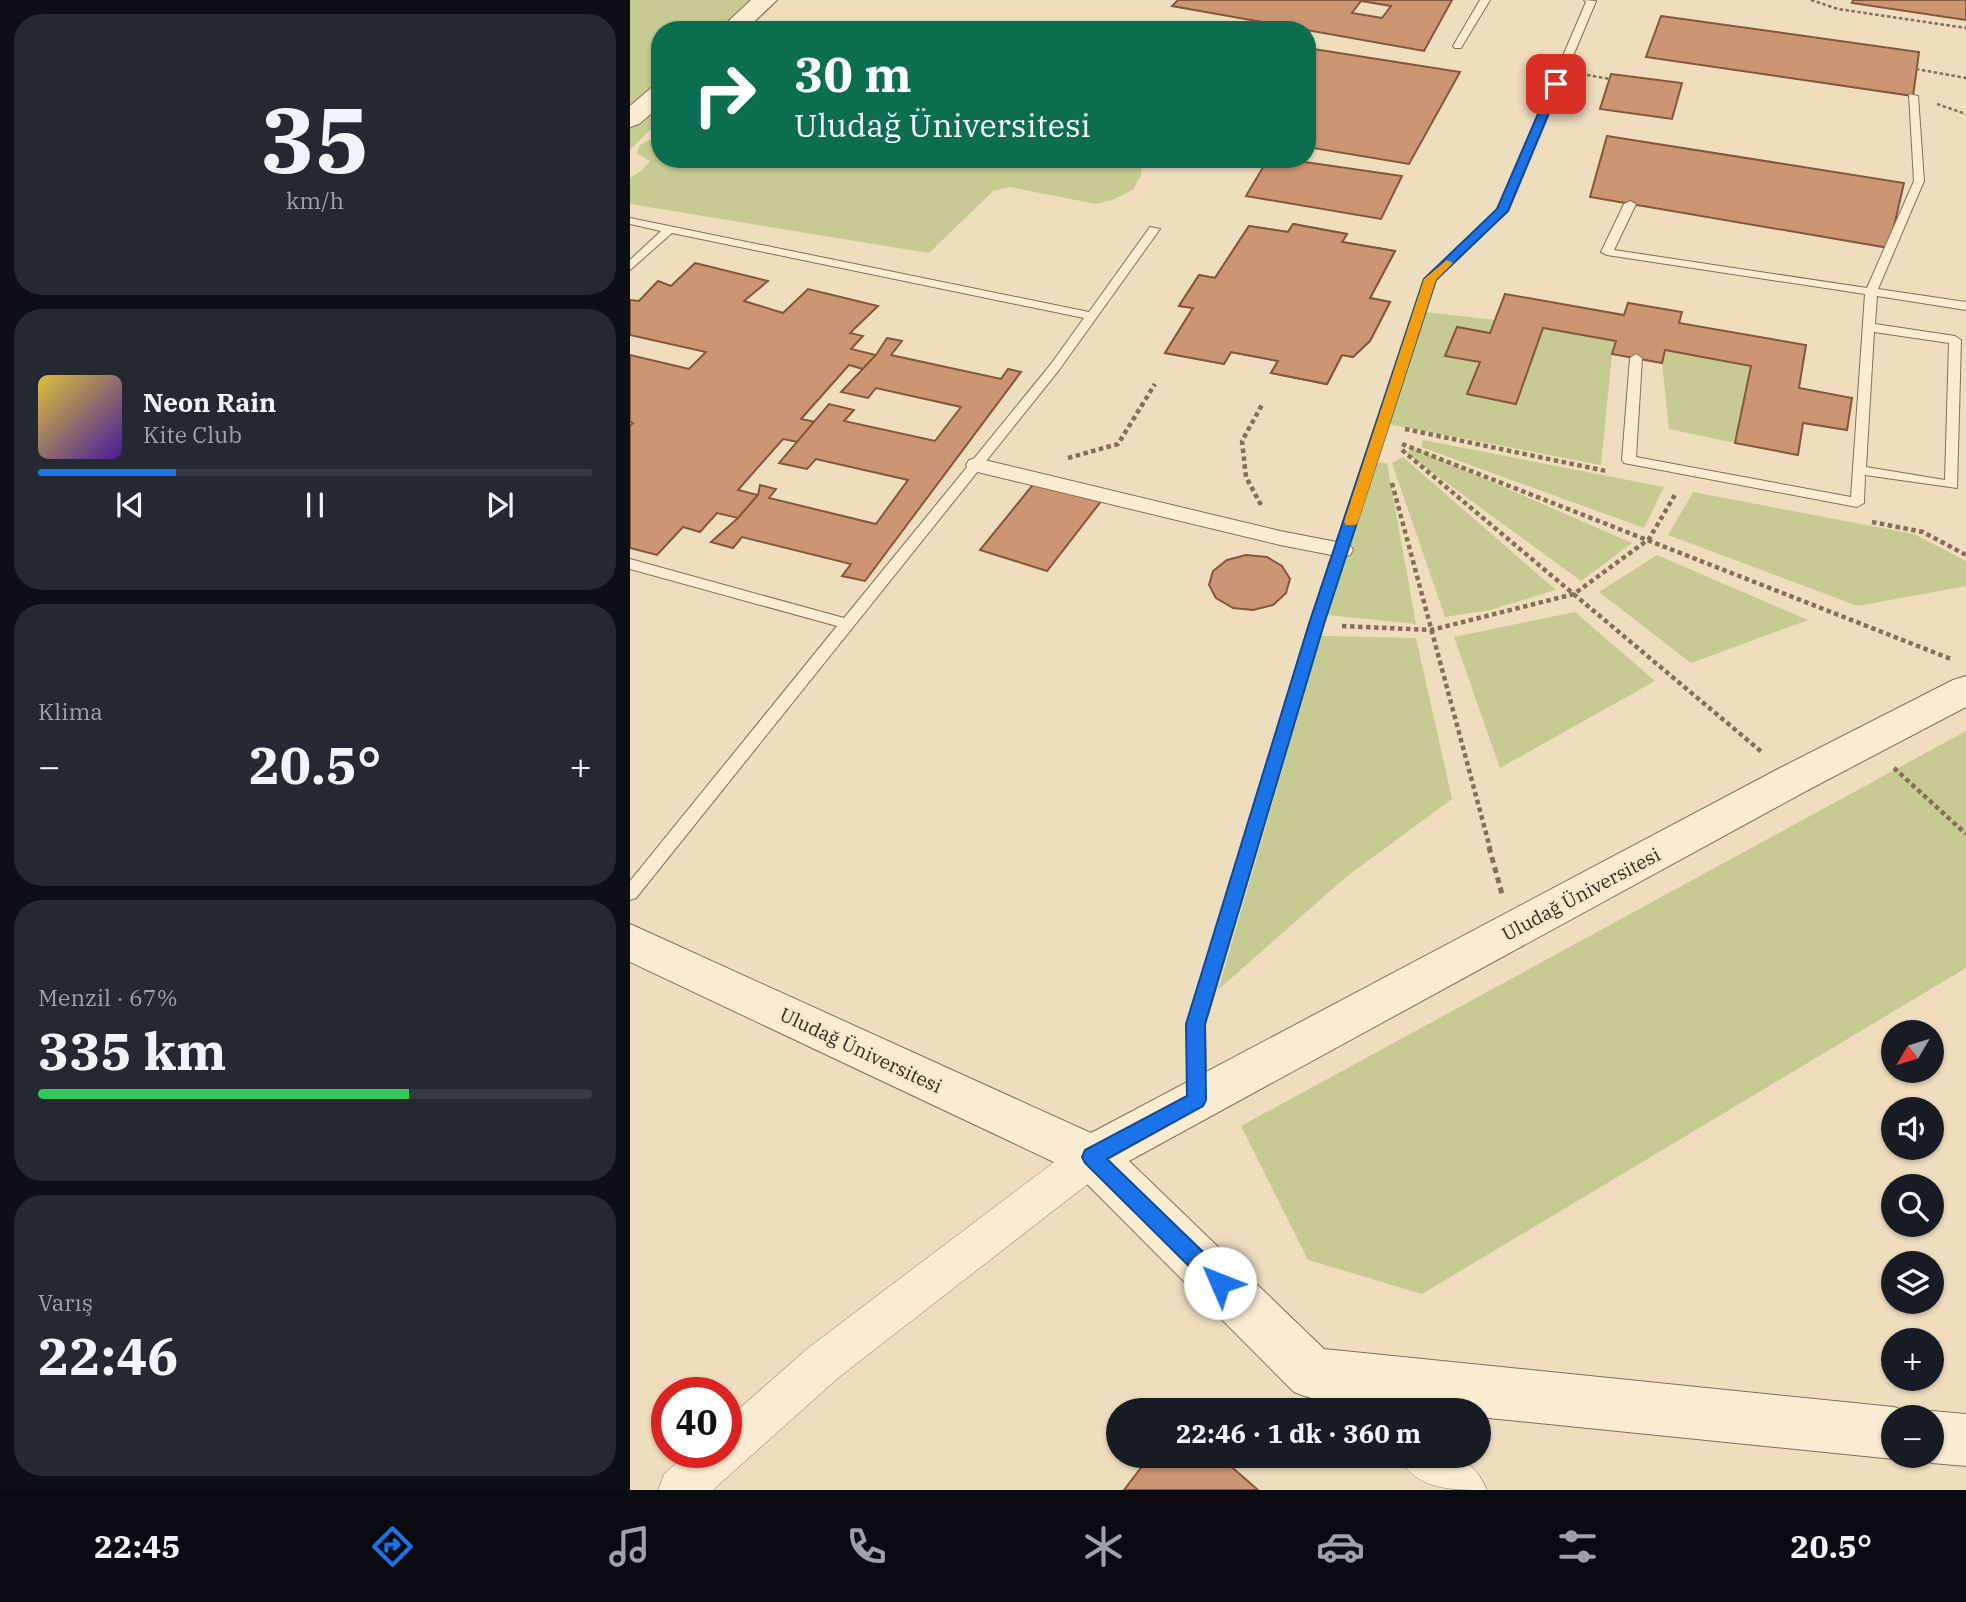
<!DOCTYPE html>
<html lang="tr">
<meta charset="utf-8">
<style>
:root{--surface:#171b24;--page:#242831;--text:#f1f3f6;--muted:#9ea1a6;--line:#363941;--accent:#1a73e8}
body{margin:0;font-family:"IBM Plex Serif",serif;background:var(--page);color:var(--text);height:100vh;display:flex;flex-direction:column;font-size:26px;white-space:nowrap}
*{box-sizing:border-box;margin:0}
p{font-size:23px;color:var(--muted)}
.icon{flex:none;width:38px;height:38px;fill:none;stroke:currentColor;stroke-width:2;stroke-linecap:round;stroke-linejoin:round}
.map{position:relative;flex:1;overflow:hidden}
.details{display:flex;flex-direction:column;gap:14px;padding:14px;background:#0d0f14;width:630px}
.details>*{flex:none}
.banner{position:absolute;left:21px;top:21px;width:665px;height:147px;border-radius:28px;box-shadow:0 2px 5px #0004;background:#0b6e4f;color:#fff;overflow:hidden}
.needle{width:46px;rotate:232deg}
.buttons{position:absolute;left:1251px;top:1020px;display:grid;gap:14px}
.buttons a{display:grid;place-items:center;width:63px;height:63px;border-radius:50%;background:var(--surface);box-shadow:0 2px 5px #0004;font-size:35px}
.speed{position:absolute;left:21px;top:1377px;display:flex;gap:14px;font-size:35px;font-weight:700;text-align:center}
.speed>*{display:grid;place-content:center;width:91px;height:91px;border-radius:50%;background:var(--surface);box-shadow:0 2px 5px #0004;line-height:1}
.speed .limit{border:10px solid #d22;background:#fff;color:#111}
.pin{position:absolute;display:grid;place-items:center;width:60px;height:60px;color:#fff;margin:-30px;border-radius:14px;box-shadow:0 4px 10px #0006}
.me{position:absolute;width:77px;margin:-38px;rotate:314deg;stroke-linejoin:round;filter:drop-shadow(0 0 5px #0008)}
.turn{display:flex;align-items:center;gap:24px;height:147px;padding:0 28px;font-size:32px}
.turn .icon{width:91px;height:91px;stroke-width:2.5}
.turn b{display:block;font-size:49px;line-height:60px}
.big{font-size:52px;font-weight:700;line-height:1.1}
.details .widget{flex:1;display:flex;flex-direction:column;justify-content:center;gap:10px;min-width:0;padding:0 24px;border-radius:28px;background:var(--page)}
.details .dial{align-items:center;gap:0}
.dial b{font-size:91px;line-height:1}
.song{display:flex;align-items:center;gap:21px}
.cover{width:84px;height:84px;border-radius:10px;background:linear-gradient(135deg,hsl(50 70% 55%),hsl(260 70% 35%))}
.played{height:7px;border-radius:4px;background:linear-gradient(90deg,var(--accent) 25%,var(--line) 25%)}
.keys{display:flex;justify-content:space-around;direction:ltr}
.heat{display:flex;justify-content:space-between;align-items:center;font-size:38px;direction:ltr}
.charge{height:10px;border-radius:5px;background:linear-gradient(90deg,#34c759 67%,var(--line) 0)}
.trip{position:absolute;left:476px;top:1398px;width:385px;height:70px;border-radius:35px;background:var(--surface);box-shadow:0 2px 5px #0004;font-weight:700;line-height:70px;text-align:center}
.menu{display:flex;height:112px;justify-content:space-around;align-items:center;background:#090b0e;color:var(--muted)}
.menu .icon{width:49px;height:49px}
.menu .on{color:var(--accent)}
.menu b{font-size:32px;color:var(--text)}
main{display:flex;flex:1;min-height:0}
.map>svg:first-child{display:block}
.green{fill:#c6cb92}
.building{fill:#cc9673;stroke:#85573d;stroke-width:2;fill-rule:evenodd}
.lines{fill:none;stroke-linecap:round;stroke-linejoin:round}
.service-casing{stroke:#866e57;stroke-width:2}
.pedestrian-casing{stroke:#866e57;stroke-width:2}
.minor-casing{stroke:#866e57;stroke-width:1}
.tertiary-casing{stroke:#866e57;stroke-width:2}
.path-far2{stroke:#866e57;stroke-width:2.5;stroke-dasharray:3.5 2.5;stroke-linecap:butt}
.path-far1{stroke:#866e57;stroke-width:4.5;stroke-dasharray:4.5 3.5;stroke-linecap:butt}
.path{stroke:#866e57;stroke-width:5;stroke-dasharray:6 4.5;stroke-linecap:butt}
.service{fill:#f9ecd1;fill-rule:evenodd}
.pedestrian{fill:#f9ecd1;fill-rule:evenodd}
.minor{fill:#f9ecd1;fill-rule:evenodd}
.tertiary{fill:#f9ecd1;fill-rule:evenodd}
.route{fill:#1a73e8;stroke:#114b97;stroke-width:2}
.slow{fill:#f59e0b}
.labels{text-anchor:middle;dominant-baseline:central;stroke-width:5;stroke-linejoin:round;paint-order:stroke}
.street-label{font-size:19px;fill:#35271c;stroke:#f5e9cd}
</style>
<main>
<section class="details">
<div class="widget dial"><b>35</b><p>km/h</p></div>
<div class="widget">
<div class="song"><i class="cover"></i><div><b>Neon Rain</b><p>Kite Club</p></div></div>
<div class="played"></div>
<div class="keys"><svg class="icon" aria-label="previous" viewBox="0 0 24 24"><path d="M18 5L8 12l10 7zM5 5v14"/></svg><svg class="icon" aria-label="pause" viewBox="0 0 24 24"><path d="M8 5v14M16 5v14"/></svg><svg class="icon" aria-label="next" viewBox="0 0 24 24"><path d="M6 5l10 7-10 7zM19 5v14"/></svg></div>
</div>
<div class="widget"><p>Klima</p>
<div class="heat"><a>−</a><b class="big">20.5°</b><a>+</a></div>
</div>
<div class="widget"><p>Menzil · 67%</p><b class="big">335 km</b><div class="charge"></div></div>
<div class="widget"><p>Varış</p><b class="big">22:46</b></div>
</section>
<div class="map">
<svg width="1336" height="1490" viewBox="0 0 1336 1490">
<rect width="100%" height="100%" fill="#eedebe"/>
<g class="green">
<path d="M0 0H149L119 30H30V120L0 150Z"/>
<path d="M30 134V159H494L512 166 511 175 503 190 482 200 466 204 380 187 363 191 299 253 0 204V178L11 171 20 161 7 153 10 145Z"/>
<path d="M795 312 865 320 860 333 815 355 850 362 837 394 885 404 913 328 986 341 982 354 971 465 758 424Z"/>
<path d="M1035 350 1121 366 1105 443 1039 429 1032 363Z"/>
<path d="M793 440 1034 487 1014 528 791 447Z"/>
<path d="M784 448 1002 543 951 581 776 453Z"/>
<path d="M773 457 926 590 860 610 815 617 762 463Z"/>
<path d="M744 462 757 463 786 624 697 615Z"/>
<path d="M1063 492 1284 534 1336 561V586L1228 606 1038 535Z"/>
<path d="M1027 555 1178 620 1061 663 969 592Z"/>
<path d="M945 612 1025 681 870 768 824 637Z"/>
<path d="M691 636 786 638 822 799 716 877 588 990Z"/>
<path d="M1336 731V968L792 1294 678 1260 611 1126Z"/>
</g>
<g class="building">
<path d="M548 0H822L794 51 542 6ZM731 1 761 6 752 18 722 13Z"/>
<path d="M1223 0H1336V20L1222 3Z"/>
<path d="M1031 16 1289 52 1283 96 1016 57Z"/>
<path d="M520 24 560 30H515Z"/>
<path d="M677 48 830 72 779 164 677 147Z"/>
<path d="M981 74 1052 83 1042 119 970 109Z"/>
<path d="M977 136 1274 183 1259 248 960 197Z"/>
<path d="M638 159H654L772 176 751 219 616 196Z"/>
<path d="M663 224 717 234 712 242 765 251 740 298 760 302 740 341 723 357 712 355 697 384 641 373 648 361 601 352 594 364 535 353 563 308 549 306 569 275 585 278 619 226 658 232ZM635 287 688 297 671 329 617 319Z"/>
<path d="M663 224 717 234 712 242 765 251 740 298 760 302 740 341 723 357 712 355 697 384 641 373 648 361 601 352 594 364 535 353 563 308 549 306 569 275 585 278 619 226 658 232Z"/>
<path d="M65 263 138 281 114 301 153 313 178 289 248 306 220 333 233 336 221 349 246 355 233 369 219 365 171 419 185 422 168 442 153 439 108 490 128 495 108 518 87 513 70 532 53 527 27 555 0 548V426L3 423 0 422V355L59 369 76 352 0 335V300L9 301 28 281 41 286Z"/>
<path d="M875 294 994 315 998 303 1052 312 1049 323 1176 345 1169 388 1222 398 1217 430 1173 423 1168 455 1105 443 1121 366 1035 350 1032 363 982 354 986 341 913 328 886 404 837 394 850 362 815 356 827 327 860 333Z"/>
<path d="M257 338 272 341 261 355 371 379 378 369 391 372 235 581 212 576 221 564 112 537 103 548 81 542 108 518 128 495 130 485 146 489 139 498 246 524 278 480 186 459 177 469 149 463 199 404 224 410 214 421 305 441 331 407 246 388 238 398 211 392 246 355Z"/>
<path d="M406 481 472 500 417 571 350 550Z"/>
<path d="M616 555 637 557 652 566 660 579 656 593 643 605 623 610 603 608 586 598 579 585 583 571 597 560Z"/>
<path d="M520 1456H589L628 1490H494Z"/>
</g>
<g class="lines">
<defs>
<g id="service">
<path d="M850 0H860L831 48H825L823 46Z"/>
<path d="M954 0 966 1 878 211 805 280 693 624 575 1024 576 1098 574 1104 567 1106 560 1104 558 1098 557 1024 679 624 794 279 867 210 956 2Z"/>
<path d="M1279 94 1288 96 1294 181 1248 289 1336 302V310L1247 296 1245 324 1325 336 1331 340 1327 488 1235 475 1234 503 1227 507 994 463 992 460 1000 358 1006 354 1012 358 1006 457 1221 497 1235 294 977 255 971 252 994 204 1000 201 1006 204 984 250 1237 288 1284 181ZM1244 332 1319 343 1315 480 1236 467Z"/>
<path d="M0 218 459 312 520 227 530 229 429 370 6 898 0 900V881L207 626 0 569V559L214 618 421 364 454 318 42 233 0 270V260L31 231 0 224Z"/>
</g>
<path id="pedestrian" d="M346 458 650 531 712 543 720 545 723 550 720 555 712 557 650 545 339 470 336 465 339 460Z"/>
<g id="minor">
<path d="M462 1139 476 1144 481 1157 476 1170 208 1378 83 1490H28L34 1474 59 1452H96V1420L178 1348 448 1144Z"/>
<path d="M691 1360C714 1369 743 1386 751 1410 716 1410 686 1419 670 1381L676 1366Z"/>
<path d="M768 1456C807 1456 840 1448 857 1490 819 1490 786 1490 768 1456Z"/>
</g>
<g id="tertiary">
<path d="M121 0H147L115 30H89Z"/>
<path d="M30 86V106L9 124 0 127V106L21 88Z"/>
<path d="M1336 676V707L1178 790 499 1161 694 1349 1264 1407 1283 1414 1284 1418H1264V1456H1272L1264 1459 849 1417V1410C797 1410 711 1412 664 1392L445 1172 0 962V924L461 1133 1150 768 1323 680Z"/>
<path d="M1302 1411 1336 1414V1466L1302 1463 1284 1456H1302V1418H1285Z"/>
</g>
</defs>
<use href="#service" class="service-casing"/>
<use href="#pedestrian" class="pedestrian-casing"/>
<use href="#minor" class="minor-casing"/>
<use href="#tertiary" class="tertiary-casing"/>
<g class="path-far2">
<path d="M1181 0 1208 9 1336 28"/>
<path d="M1286 69 1336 78"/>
<path d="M957 75 980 79"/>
<path d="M1307 104 1336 114"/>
</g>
<g class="path-far1">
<path d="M775 429 976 471"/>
<path d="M772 444 1321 659"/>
<path d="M772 450 1133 753"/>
<path d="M438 458 488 444 525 384"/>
<path d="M762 483 860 848"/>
<path d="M631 505 616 477 612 441 633 403"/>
<path d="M1242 522 1293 532 1336 555"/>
<path d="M712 626 801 630 944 594 1019 539 1046 493"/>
<path d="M1264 768 1336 834"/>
</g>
<path class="path" d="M859 847 872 894"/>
<use href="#service" class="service"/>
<use href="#pedestrian" class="pedestrian"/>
<use href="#minor" class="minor"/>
<use href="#tertiary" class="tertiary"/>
</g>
<path class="route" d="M926 81 931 84 878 211 806 280 694 624 575 1024 576 1100 573 1106 477 1159 598 1276 601 1283 598 1290 590 1293 583 1290 455 1163 452 1157 455 1150 557 1096 556 1024 679 624 794 279 867 209 921 84Z"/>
<path class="slow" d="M817 260 823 263 806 280 728 522 726 525H716L714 522 794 279Z"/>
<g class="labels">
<g class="street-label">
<text transform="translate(951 894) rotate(-28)">Uludağ Üniversitesi</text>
<text transform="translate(231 1050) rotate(25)">Uludağ Üniversitesi</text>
</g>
</g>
</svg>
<div class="buttons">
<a><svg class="needle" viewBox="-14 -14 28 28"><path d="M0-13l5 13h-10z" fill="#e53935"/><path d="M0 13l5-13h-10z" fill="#9ea1a6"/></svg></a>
<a><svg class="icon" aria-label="sound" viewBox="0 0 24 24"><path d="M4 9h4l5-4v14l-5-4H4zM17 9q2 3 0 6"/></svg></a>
<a><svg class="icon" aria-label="search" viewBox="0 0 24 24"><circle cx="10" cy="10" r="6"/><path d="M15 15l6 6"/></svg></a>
<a><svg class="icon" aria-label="layers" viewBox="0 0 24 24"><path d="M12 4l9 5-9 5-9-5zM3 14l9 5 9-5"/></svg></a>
<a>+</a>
<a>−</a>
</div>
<div class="speed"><div class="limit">40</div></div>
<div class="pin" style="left:926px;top:84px;background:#d93025"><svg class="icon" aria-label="arrive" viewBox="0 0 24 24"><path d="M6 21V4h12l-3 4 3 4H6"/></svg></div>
<svg class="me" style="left:590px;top:1283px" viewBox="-20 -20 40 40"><circle r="19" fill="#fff"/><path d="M0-13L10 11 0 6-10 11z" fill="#1a73e8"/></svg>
<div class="trip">22:46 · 1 dk · 360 m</div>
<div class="banner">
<div class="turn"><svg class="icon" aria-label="right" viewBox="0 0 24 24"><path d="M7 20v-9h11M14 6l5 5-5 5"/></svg><div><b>30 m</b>Uludağ Üniversitesi</div></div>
</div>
</div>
</main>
<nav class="menu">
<b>22:45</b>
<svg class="icon on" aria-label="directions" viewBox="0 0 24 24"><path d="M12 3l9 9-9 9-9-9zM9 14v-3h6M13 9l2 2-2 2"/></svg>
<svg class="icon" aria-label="music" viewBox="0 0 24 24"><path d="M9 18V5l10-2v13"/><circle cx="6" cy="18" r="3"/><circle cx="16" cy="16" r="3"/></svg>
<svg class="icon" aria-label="phone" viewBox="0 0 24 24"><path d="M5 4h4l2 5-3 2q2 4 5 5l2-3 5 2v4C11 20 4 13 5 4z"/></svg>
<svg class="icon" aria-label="climate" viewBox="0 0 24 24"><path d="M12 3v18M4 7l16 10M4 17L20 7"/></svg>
<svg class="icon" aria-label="car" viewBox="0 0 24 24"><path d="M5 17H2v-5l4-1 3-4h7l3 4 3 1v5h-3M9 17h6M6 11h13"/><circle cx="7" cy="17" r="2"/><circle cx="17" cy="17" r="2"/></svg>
<svg class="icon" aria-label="filters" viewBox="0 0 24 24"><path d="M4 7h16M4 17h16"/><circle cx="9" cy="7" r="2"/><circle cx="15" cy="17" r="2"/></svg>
<b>20.5°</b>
</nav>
